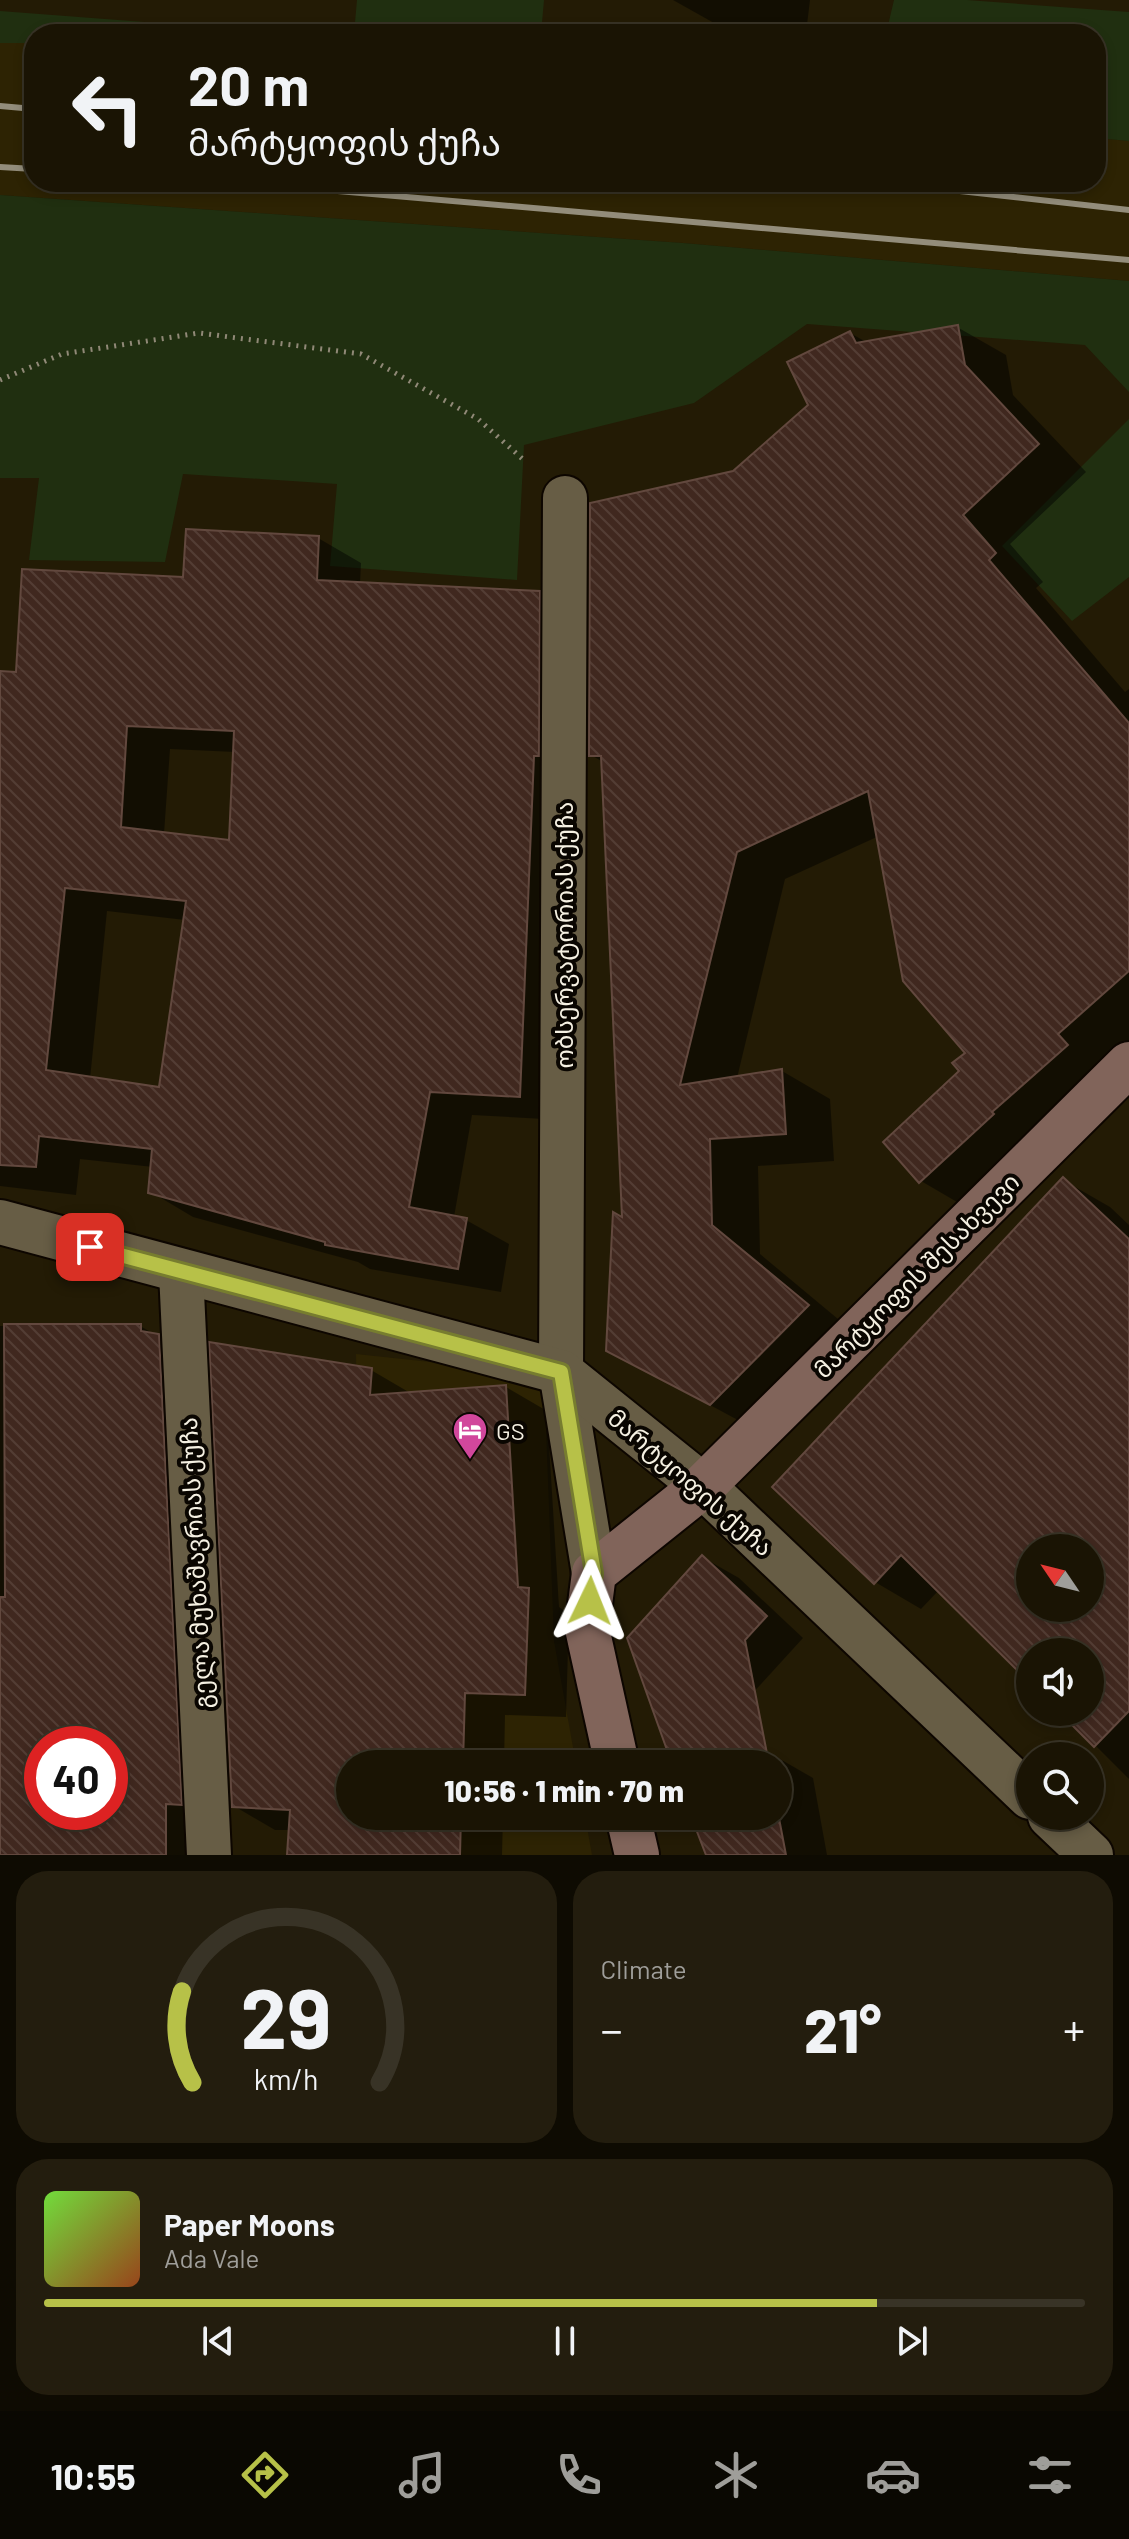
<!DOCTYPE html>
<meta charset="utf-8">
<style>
:root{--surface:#1a1404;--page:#231d0e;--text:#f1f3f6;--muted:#9f9e9a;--line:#383326;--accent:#b7c148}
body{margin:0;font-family:Barlow,"Noto Sans Georgian",sans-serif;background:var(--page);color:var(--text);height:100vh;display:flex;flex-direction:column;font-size:30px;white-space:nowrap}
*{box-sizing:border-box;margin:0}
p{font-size:26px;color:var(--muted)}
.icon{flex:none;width:44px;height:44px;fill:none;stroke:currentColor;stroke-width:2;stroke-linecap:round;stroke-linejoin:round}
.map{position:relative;height:1855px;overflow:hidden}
.side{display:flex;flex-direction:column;gap:16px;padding:16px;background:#0e0b02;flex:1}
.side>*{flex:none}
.hud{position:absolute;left:24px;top:24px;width:1082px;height:168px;border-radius:32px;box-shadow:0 4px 12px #0003,0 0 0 2px var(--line);background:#1a1404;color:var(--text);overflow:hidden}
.needle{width:52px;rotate:305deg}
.buttons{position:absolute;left:1016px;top:1534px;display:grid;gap:16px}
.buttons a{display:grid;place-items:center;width:88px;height:88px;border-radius:50%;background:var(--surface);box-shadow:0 4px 12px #0003,0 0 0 2px var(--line);font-size:40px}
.speed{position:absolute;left:24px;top:1726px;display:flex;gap:16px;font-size:40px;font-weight:700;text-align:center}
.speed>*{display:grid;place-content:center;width:104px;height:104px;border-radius:50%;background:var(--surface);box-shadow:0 4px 12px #0003,0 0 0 2px var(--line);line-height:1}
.speed .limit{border:12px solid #d22;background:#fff;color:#111}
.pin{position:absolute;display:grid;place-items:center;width:68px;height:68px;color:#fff;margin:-34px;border-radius:16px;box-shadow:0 4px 12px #0006}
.me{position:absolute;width:88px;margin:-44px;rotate:2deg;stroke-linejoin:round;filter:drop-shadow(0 0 6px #0008)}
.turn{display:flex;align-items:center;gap:28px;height:168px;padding:0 32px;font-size:36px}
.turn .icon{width:104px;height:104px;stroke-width:2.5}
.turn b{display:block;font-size:56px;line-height:68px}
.big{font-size:60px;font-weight:800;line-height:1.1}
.side .card{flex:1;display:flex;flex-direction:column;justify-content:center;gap:12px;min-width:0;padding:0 28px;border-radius:32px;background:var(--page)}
.side .dial{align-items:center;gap:0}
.dial svg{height:208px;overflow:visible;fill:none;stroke:var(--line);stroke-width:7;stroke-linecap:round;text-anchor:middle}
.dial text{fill:var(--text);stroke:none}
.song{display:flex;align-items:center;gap:24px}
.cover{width:96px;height:96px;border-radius:12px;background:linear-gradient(135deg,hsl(100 70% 55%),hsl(20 70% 35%))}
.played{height:8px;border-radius:4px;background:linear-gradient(90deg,var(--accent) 80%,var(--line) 80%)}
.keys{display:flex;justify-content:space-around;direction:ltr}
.heat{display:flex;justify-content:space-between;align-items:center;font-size:44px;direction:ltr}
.side .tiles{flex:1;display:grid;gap:16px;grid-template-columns:1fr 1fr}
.card:last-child{grid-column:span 2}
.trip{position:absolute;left:336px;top:1750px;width:456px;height:80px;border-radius:40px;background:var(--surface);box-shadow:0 4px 12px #0003,0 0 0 2px var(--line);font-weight:800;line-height:80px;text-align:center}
.dock{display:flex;height:128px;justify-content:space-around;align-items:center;background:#0a0802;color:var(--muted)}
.dock .icon{width:56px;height:56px}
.dock .on{color:var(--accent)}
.dock b{font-size:36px;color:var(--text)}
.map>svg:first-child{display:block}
.built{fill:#2d2303}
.grass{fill:#202f10}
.shadow{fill:#0007;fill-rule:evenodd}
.building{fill:url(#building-back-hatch);stroke:#62483e;stroke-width:2;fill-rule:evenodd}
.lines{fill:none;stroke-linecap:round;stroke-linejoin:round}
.street-casing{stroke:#0d0600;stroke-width:48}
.secondary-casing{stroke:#0d0600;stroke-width:48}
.path{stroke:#908977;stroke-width:5;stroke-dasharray:2 6;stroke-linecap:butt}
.street{stroke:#675d45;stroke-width:44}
.secondary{stroke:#81645a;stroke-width:44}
.rail{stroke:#938d7b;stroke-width:6}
.route-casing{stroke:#777d2f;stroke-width:20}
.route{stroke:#b7c148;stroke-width:14}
.labels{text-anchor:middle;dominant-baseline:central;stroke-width:8;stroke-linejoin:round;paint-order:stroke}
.street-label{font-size:24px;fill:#f5f0e2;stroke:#0a0601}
.poi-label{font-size:24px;fill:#f5f0e2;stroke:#0a0601;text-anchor:start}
</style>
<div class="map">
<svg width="1129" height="1855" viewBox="0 0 1129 1855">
<defs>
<pattern id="building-back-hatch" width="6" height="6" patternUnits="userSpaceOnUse" patternTransform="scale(2)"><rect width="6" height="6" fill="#40281f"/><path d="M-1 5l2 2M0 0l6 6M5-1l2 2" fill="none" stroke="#533d34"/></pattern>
</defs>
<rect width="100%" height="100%" fill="#231b05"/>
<g class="built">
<path d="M0 43H34V182H1096V138L1129 141V281L683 243 0 195Z"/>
<path d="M356 1354 544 1374 554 1641 576 1764H362Z"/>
<path d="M362 1816H585L592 1855H363Z"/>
</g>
<g class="grass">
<path d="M357 0H544L541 34H354Z"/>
<path d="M894 0H967L1129 12V141L1096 138V34H886Z"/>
<path d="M0 11 303 34H34V43H0Z"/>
<path d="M0 195 683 243 1129 281V392L1085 345 807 324 694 403 524 445 517 580 330 566 337 484 183 474 165 562 29 560 39 478H0Z"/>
<path d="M1129 419V577L1072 621 1002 546Z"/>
</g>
<g class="shadow">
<path d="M673 0H810L806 33 714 23Z"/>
<path d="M957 327 1006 355 1013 395 1086 472 1010 544 1043 582 1036 588 1125 692 1129 689V1041L1105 1062 969 1209 921 1181 968 1053 879 836 785 879 737 1078 782 1071 830 1099 834 1161 758 1166 760 1254 856 1334 760 1432 608 1350 625 1221 603 762 591 755 734 473 810 406 850 333 868 343Z"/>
<path d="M318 538 361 563 360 584 539 593 582 617 562 1120 472 1115 454 1217 466 1220 509 1244 501 1292 370 1269 358 1262 193 1217 151 1192 153 1167 80 1159 76 1195 0 1186V673L18 674 185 579ZM170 749 235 752 231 843 164 834ZM107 911 185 920 161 1089 90 1079Z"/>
<path d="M1063 1180 1110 1207 1129 1225V1779L1062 1712H1090V1652H1030V1680L939 1590 921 1609 875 1582ZM1030 1548H1090V1608H1030Z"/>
<path d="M0 1326H140L200 1360 208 1855H0ZM42 1744H110V1812H42Z"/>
<path d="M371 1370 412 1394 506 1387 547 1411 559 1607 569 1614 566 1717 505 1715 504 1764H350V1816H503L502 1855H289L291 1830H275L234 1806Z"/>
<path d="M702 1557 739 1578 803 1638 699 1752Z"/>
<path d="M766 1751 813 1778 827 1855H708L694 1816H778V1764H737Z"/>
</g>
<g class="building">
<path d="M958 325 965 365 1039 444 963 515 996 553 989 560 1129 723V971L1058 1034 1068 1045 992 1112 994 1114 919 1183 883 1142 959 1071 952 1063 965 1053 903 981 868 791 737 852 680 1085 782 1069 786 1134 710 1139 712 1225 809 1305 710 1405 606 1351 613 1212 622 1217 601 756H589L590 503 733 471 808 405 787 362 850 331 856 343Z"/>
<path d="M186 529 319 536 317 580 540 591 539 756H534L520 1097 430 1092 409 1207 467 1218 458 1269 325 1245V1242L148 1193 152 1149 39 1136 36 1167 0 1165V671L16 672 22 569 183 577ZM127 726 234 731 229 840 121 827ZM65 888 186 901 159 1087 46 1070Z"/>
<path d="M1063 1177 1129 1239V1711L1094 1747 1059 1712H1090V1652H1030V1683L901 1555 874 1584 772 1487ZM1030 1548H1090V1608H1030Z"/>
<path d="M4 1324H141V1331L159 1334 182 1805 166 1804V1855H0V1597H5ZM42 1744H110V1812H42Z"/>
<path d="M209 1342 372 1368 370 1395 506 1385 518 1587 529 1588 525 1695 465 1693 463 1764H350V1816H461L460 1855H287L290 1810 232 1807Z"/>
<path d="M702 1555 767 1616 745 1640 769 1764H672L627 1638Z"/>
<path d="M778 1813 786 1855H706L691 1816H778Z"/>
</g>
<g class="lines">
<defs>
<g id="street">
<path d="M565 498 561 1372 594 1573"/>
<path d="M0 1222 561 1372 703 1486 1030 1797"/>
<path d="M181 1272 209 1855"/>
<path d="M1050 1816 1091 1855"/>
</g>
<g id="secondary">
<path d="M617 1764 587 1628 594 1573 703 1486 1129 1064"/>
<path d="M628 1816 637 1855"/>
</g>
</defs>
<use href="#street" class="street-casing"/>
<use href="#secondary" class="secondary-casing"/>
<path class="path" d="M0 380 62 354 199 333 361 354 478 419 526 462"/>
<use href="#street" class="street"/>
<use href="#secondary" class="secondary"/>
<g class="rail">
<path d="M0 106 34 109"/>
<path d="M0 167 34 169"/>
<path d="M235 182 1129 260"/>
<path d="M879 182 1129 210"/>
</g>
</g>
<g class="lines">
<defs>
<path id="route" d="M90 1247 561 1372 594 1573 590 1601"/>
</defs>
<use href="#route" class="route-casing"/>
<use href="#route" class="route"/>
</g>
<defs>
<symbol id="hotel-pin" viewBox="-11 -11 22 30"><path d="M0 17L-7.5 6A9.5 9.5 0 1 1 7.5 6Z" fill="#d1479c" stroke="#0a0601"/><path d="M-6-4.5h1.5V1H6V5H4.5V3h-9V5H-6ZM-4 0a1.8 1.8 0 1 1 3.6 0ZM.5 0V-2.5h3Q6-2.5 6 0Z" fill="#fff"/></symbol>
</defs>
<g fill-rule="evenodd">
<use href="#hotel-pin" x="450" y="1410" width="40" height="54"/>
</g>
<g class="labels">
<g class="street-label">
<text transform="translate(563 935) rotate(-90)">ობსერვატორიას ქუჩა</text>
<text transform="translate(916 1275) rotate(-45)">მარტყოფის შესახვევი</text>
<text transform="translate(691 1482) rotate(41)">მარტყოფის ქუჩა</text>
<text transform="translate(195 1563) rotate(-93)">გელა მუხაშავრიას ქუჩა</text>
</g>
<g class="poi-label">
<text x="496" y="1430">GS</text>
</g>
</g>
</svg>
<div class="buttons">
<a><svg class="needle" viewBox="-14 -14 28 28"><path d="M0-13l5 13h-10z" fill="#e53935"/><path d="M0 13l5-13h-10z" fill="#9f9e9a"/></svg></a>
<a><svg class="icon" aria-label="sound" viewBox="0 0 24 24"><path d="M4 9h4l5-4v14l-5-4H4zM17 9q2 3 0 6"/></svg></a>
<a><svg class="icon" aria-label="search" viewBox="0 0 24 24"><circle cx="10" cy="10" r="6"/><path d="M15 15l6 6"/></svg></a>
</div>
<div class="speed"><div class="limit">40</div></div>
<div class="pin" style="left:90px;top:1247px;background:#d93025"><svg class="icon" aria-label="arrive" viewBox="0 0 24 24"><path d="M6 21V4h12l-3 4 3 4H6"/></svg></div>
<svg class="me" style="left:590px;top:1601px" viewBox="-20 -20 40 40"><path d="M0-17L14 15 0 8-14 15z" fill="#b7c148" stroke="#fff" stroke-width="4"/></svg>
<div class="trip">10:56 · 1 min · 70 m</div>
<div class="hud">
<div class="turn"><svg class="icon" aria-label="left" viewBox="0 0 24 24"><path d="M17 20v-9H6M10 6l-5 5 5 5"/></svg><div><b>20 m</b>მარტყოფის ქუჩა</div></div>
</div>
</div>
<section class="side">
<div class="tiles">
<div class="card dial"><svg viewBox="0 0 100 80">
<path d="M14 69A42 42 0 1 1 86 69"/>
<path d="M14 69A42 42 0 0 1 10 34" stroke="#b7c148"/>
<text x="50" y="56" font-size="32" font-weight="700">29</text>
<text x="50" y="72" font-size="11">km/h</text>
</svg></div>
<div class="card"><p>Climate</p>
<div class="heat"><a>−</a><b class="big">21°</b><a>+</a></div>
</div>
<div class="card">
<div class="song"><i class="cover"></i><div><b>Paper Moons</b><p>Ada Vale</p></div></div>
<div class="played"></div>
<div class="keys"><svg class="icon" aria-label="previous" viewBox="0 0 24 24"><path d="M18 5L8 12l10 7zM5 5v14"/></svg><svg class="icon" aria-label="pause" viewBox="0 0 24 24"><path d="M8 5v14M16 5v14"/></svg><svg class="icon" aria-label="next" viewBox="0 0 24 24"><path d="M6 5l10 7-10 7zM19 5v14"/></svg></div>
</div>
</div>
</section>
<nav class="dock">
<b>10:55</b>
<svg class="icon on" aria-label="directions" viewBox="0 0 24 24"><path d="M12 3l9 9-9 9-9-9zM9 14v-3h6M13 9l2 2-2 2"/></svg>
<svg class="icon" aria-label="music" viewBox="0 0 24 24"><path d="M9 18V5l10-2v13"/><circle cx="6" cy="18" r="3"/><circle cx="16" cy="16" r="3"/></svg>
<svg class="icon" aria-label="phone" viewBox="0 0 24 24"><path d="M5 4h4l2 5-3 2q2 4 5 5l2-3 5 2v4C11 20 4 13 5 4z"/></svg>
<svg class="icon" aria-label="climate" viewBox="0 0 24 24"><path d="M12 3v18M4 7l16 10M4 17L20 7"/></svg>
<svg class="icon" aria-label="car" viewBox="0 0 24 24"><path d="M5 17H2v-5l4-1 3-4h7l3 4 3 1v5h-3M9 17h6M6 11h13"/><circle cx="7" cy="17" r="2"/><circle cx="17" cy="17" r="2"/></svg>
<svg class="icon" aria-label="filters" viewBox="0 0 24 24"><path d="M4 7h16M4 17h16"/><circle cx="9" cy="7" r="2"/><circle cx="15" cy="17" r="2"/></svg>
</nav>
